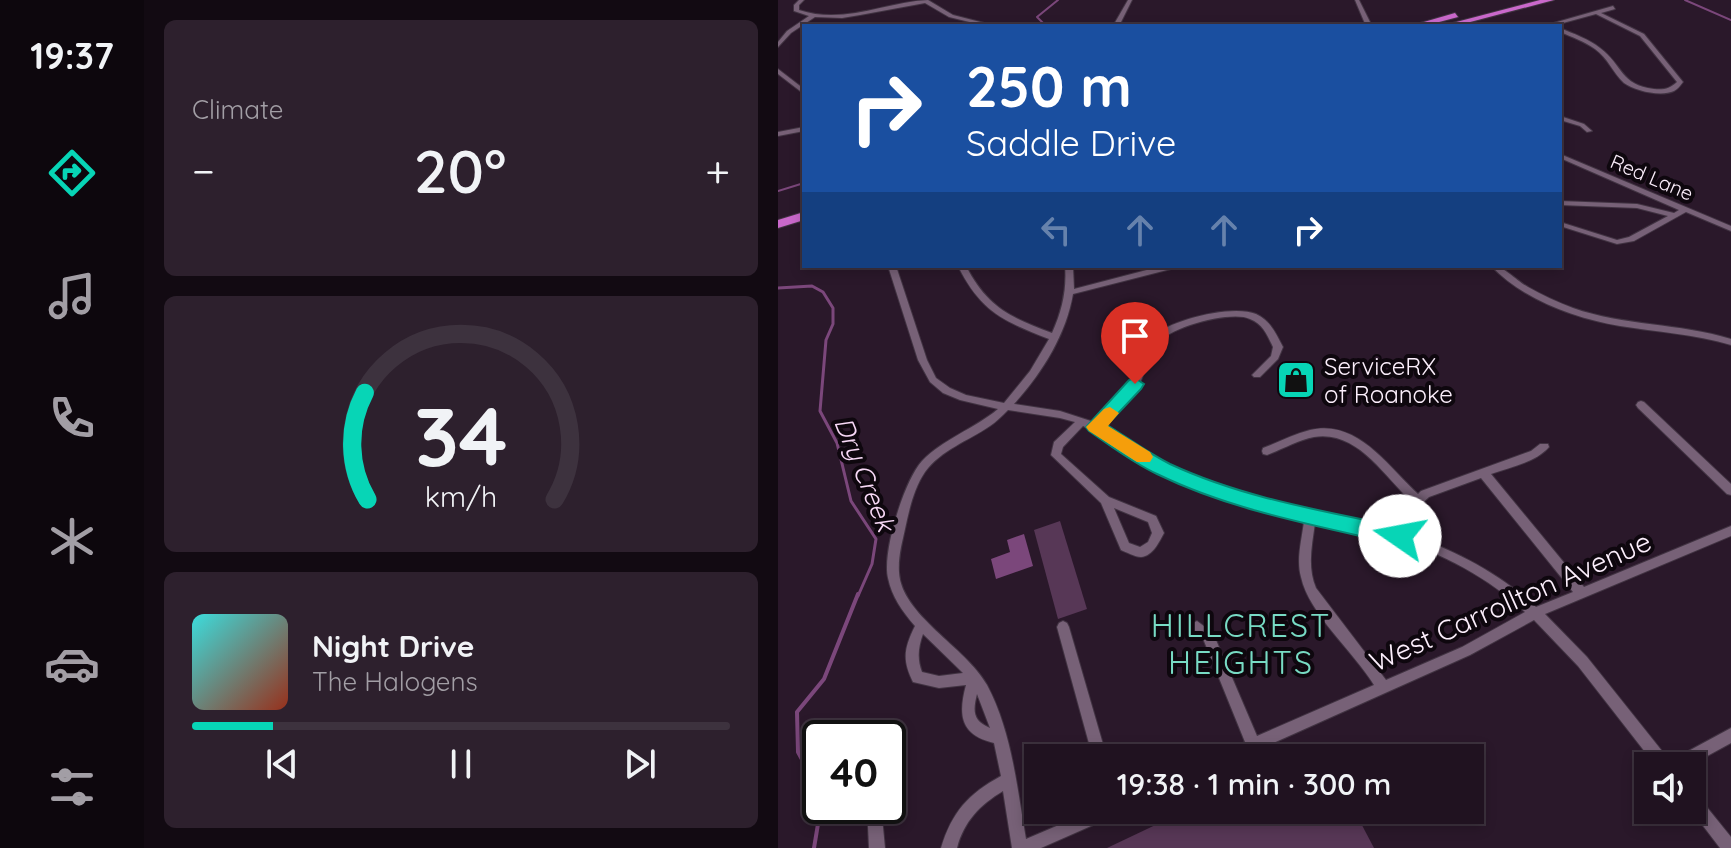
<!DOCTYPE html>
<meta charset="utf-8">
<style>
:root{--surface:#201220;--page:#2d202d;--text:#f1f3f6;--muted:#a29ea5;--line:#3d323e;--accent:#07d5b6}
body{margin:0;font-family:Quicksand,sans-serif;background:var(--page);color:var(--text);height:100vh;display:flex;flex-direction:column;font-size:30px;white-space:nowrap}
*{box-sizing:border-box;margin:0}
p{font-size:26px;color:var(--muted)}
.icon{flex:none;width:44px;height:44px;fill:none;stroke:currentColor;stroke-width:2;stroke-linecap:round;stroke-linejoin:round}
.map{position:relative;flex:1;overflow:hidden}
.sheet{display:flex;flex-direction:column;gap:20px;padding:20px;background:#120a12;width:634px}
.sheet>*{flex:none}
.banner{position:absolute;left:24px;top:24px;width:760px;height:244px;border-radius:0px;box-shadow:0 4px 12px #0003,0 0 0 2px var(--line);background:#1a4fa0;color:#fff;overflow:hidden}
.fabs{position:absolute;left:856px;top:752px;display:grid;gap:16px}
.fabs a{display:grid;place-items:center;width:72px;height:72px;border-radius:0px;background:var(--surface);box-shadow:0 4px 12px #0003,0 0 0 2px var(--line);font-size:40px}
.speed{position:absolute;left:24px;top:720px;display:flex;gap:16px;font-size:40px;font-weight:700;text-align:center}
.speed>*{display:grid;place-content:center;width:104px;height:104px;border-radius:50%;background:var(--surface);box-shadow:0 4px 12px #0003,0 0 0 2px var(--line);line-height:1}
.speed .limit{border:4px solid #111;border-radius:12px;background:#fff;color:#111}
.pin{position:absolute;display:grid;place-items:center;width:68px;height:68px;color:#fff;margin:-82px -34px;border-radius:50% 50% 50% 0;rotate:-45deg;box-shadow:0 0 8px #0007}
.pin .icon{rotate:45deg}
.me{position:absolute;width:88px;margin:-44px;rotate:282deg;stroke-linejoin:round;filter:drop-shadow(0 0 6px #0008)}
.turn{display:flex;align-items:center;gap:28px;height:168px;padding:0 32px;font-size:36px}
.turn .icon{width:104px;height:104px;stroke-width:2.5}
.turn b{display:block;font-size:56px;line-height:68px}
.lanes{display:flex;align-items:center;height:76px;padding:0 32px;background:#0003;justify-content:center;gap:40px;direction:ltr}
.lanes .off{opacity:.35}
.big{font-size:60px;font-weight:600;line-height:1.1}
.sheet .widget{flex:1;display:flex;flex-direction:column;justify-content:center;gap:12px;min-width:0;padding:0 28px;border-radius:12px;background:var(--page)}
.sheet .dial{align-items:center;gap:0}
.dial svg{height:208px;overflow:visible;fill:none;stroke:var(--line);stroke-width:7;stroke-linecap:round;text-anchor:middle}
.dial text{fill:var(--text);stroke:none}
.song{display:flex;align-items:center;gap:24px}
.cover{width:96px;height:96px;border-radius:12px;background:linear-gradient(135deg,hsl(180 70% 55%),hsl(10 70% 35%))}
.played{height:8px;border-radius:4px;background:linear-gradient(90deg,var(--accent) 15%,var(--line) 15%)}
.keys{display:flex;justify-content:space-around;direction:ltr}
.heat{display:flex;justify-content:space-between;align-items:center;font-size:44px;direction:ltr}
.trip{position:absolute;left:246px;top:744px;width:460px;height:80px;border-radius:0px;background:var(--surface);box-shadow:0 4px 12px #0003,0 0 0 2px var(--line);font-weight:600;line-height:80px;text-align:center}
main{display:flex;flex:1;min-height:0}
.tab-bar{display:flex;flex-direction:column;width:144px;justify-content:space-around;align-items:center;background:#0d070d;color:var(--muted)}
.tab-bar .icon{width:56px;height:56px}
.tab-bar .on{color:var(--accent)}
.tab-bar b{font-size:36px;color:var(--text)}
.map>svg:first-child{display:block}
.green{fill:#573756}
.water{fill:#7b477b}
.lines{fill:none;stroke-linecap:round;stroke-linejoin:round}
.stream-far2{stroke:#7b477b;stroke-width:2}
.stream-far1{stroke:#7b477b;stroke-width:3}
.stream{stroke:#7b477b;stroke-width:4}
.minor-casing{stroke:#413342;stroke-width:2}
.highway-casing{stroke:#413342;stroke-width:2}
.minor{fill:#776177;fill-rule:evenodd}
.highway{fill:#ca68cb;fill-rule:evenodd}
.route{fill:#07d5b6;stroke:#058a76;stroke-width:2}
.slow{fill:#f59e0b}
.labels{text-anchor:middle;dominant-baseline:central;stroke-width:8;stroke-linejoin:round;paint-order:stroke}
.far-street-label{font-size:20px;fill:#fceffc;stroke:#0e070e}
.poi-label{font-size:24px;fill:#fceffc;stroke:#0e070e;text-anchor:start}
.water-label{font-size:26px;font-style:italic;fill:#f8d9f7;stroke:#0e070e}
.near-street-label{font-size:28px;fill:#fceffc;stroke:#0e070e}
.near-neighbourhood-label{font-size:32px;letter-spacing:2px;fill:#78dbc4;stroke:#0e070e}
</style>
<main>
<nav class="tab-bar">
<b>19:37</b>
<svg class="icon on" aria-label="directions" viewBox="0 0 24 24"><path d="M12 3l9 9-9 9-9-9zM9 14v-3h6M13 9l2 2-2 2"/></svg>
<svg class="icon" aria-label="music" viewBox="0 0 24 24"><path d="M9 18V5l10-2v13"/><circle cx="6" cy="18" r="3"/><circle cx="16" cy="16" r="3"/></svg>
<svg class="icon" aria-label="phone" viewBox="0 0 24 24"><path d="M5 4h4l2 5-3 2q2 4 5 5l2-3 5 2v4C11 20 4 13 5 4z"/></svg>
<svg class="icon" aria-label="climate" viewBox="0 0 24 24"><path d="M12 3v18M4 7l16 10M4 17L20 7"/></svg>
<svg class="icon" aria-label="car" viewBox="0 0 24 24"><path d="M5 17H2v-5l4-1 3-4h7l3 4 3 1v5h-3M9 17h6M6 11h13"/><circle cx="7" cy="17" r="2"/><circle cx="17" cy="17" r="2"/></svg>
<svg class="icon" aria-label="filters" viewBox="0 0 24 24"><path d="M4 7h16M4 17h16"/><circle cx="9" cy="7" r="2"/><circle cx="15" cy="17" r="2"/></svg>
</nav>
<section class="sheet">
<div class="widget"><p>Climate</p>
<div class="heat"><a>−</a><b class="big">20°</b><a>+</a></div>
</div>
<div class="widget dial"><svg viewBox="0 0 100 80">
<path d="M14 69A42 42 0 1 1 86 69"/>
<path d="M14 69A42 42 0 0 1 13 28" stroke="#07d5b6"/>
<text x="50" y="56" font-size="32" font-weight="700">34</text>
<text x="50" y="72" font-size="11">km/h</text>
</svg></div>
<div class="widget">
<div class="song"><i class="cover"></i><div><b>Night Drive</b><p>The Halogens</p></div></div>
<div class="played"></div>
<div class="keys"><svg class="icon" aria-label="previous" viewBox="0 0 24 24"><path d="M18 5L8 12l10 7zM5 5v14"/></svg><svg class="icon" aria-label="pause" viewBox="0 0 24 24"><path d="M8 5v14M16 5v14"/></svg><svg class="icon" aria-label="next" viewBox="0 0 24 24"><path d="M6 5l10 7-10 7zM19 5v14"/></svg></div>
</div>
</section>
<div class="map">
<svg width="953" height="848" viewBox="0 0 953 848">
<rect width="100%" height="100%" fill="#2a182a"/>
<g class="green">
<path d="M282 521 309 609 280 619 256 530Z"/>
<path d="M409 810H576L596 848H329Z"/>
</g>
<path class="water" d="M246 534 255 566 218 579 213 559 232 552 229 540Z"/>
<g class="lines">
<g class="stream-far2">
<path d="M907 0 953 20"/>
<path d="M267 25 259 17 280 0"/>
<path d="M0 191 26 183"/>
</g>
<path class="stream-far1" d="M0 288 34 286 45 292 55 308V324L48 340 42 411 59 443 73 501 98 539 94 564 80 596"/>
<g class="stream">
<path d="M42 793 20 752 19 712 46 679 80 594"/>
<path d="M36 848 43 806"/>
</g>
<defs>
<g id="minor">
<path d="M21 0H26L21 5V10C66 25 107 2 150 0L175 15 218 26H208L171 17 147 3 82 15 64 18 37 17 13 33 0 47V42L9 31 31 16 16 11V5Z"/>
<path d="M350 0H354L341 26H335Z"/>
<path d="M577 0H581L594 26H588Z"/>
<path d="M835 6 837 9 823 13 866 34 905 82C902 86 900 89 896 91 883 97 857 91 846 83 835 73 830 58 817 49 806 41 794 37 782 32V28C796 34 811 39 822 48 845 65 842 85 876 89 886 90 891 89 899 82L862 36 818 14 774 26H765Z"/>
<path d="M0 69 26 89V94L0 74Z"/>
<path d="M782 116 806 124 814 131 809 132 802 126 782 120Z"/>
<path d="M26 127V131L0 136V132Z"/>
<path d="M782 154 953 226V231L908 212 856 241 839 244 782 226V222L839 240 851 237 890 216 859 208 782 205V201L859 204 896 213 901 210 782 158Z"/>
<path d="M110 266H118L149 360 158 378 172 388 188 395 226 403 252 371 271 339C225 321 203 312 180 266H188C210 308 232 317 274 333 284 311 289 290 287 266H295L296 289 384 266H398L397 268 295 294C288 335 264 373 236 404L282 411 316 422C327 412 343 400 350 387 356 374 365 346 374 337 391 320 455 304 478 314 493 321 498 334 505 347L500 359 482 377H476L474 375 493 356 495 347C489 335 485 324 472 319 454 310 391 327 379 344 368 359 366 380 356 395 347 406 334 416 324 426L398 469 432 484 520 510 619 530 629 506 633 501C605 475 579 430 536 437 520 440 505 449 489 455L485 454 484 451 485 448C501 442 516 434 532 430 580 419 609 466 640 494L643 491 753 451 762 444H770L771 447C757 463 732 467 713 474L806 587 953 526V536L767 614 809 657 892 761 953 728V743L911 766H878L800 666 756 620 692 655 462 758H439L441 753 467 742 426 641 415 631 413 627 415 623 419 621 435 633 479 736 596 685C576 652 531 614 523 577 518 559 524 539 526 521 481 510 432 497 391 475 362 460 336 439 305 426L285 447 283 454 331 497 378 516 386 533C381 542 375 556 363 557 357 557 348 552 343 550L323 503 273 455 276 442 297 422 282 418 230 410C224 416 218 422 212 426 190 441 163 450 147 472 136 488 131 510 127 529 124 543 120 557 121 572 123 615 188 647 209 685 234 732 239 788 248 839L316 810H340L338 815 263 848H234L225 791C202 805 186 821 179 848H163C174 812 190 794 223 776L216 743C182 735 180 715 188 685L161 688 135 682C124 660 126 648 137 626 124 611 114 597 110 578 104 552 126 481 144 461 165 439 196 429 220 409L182 400 165 393 152 382 140 360ZM703 478 795 592 758 607C720 572 677 551 629 533L638 509 651 497ZM336 508 370 522 374 533 370 542 362 547 351 543ZM537 523C563 529 591 532 617 539 664 553 711 578 747 612L684 647 608 680 538 588C529 567 534 545 537 523ZM145 634 185 673 161 676 144 672C139 659 140 648 145 634ZM199 694 212 728C194 721 195 710 199 694Z"/>
<path d="M713 266C727 266 737 280 750 287 764 295 779 302 795 308 846 326 901 323 953 339V345C916 334 879 332 842 326 796 318 746 300 713 266Z"/>
<path d="M863 401 866 402 953 484V495L949 494 860 408 858 405 860 402Z"/>
<path d="M285 621 289 623 291 627 329 758H315L279 627 281 623Z"/>
<path d="M914 793 919 795 953 837V848H942L913 810H914Z"/>
<path d="M89 806H103L107 848H91Z"/>
</g>
<g id="highway">
<path d="M762 0H776L677 26H663Z"/>
<path d="M677 13 680 17 646 26H632Z"/>
<path d="M26 212V220L0 228V220Z"/>
</g>
</defs>
<use href="#minor" class="minor-casing"/>
<use href="#highway" class="highway-casing"/>
<use href="#minor" class="minor"/>
<use href="#highway" class="highway"/>
</g>
<path class="route" d="M357 378 366 384 363 389 329 425C350 438 370 453 392 464 465 498 545 511 622 527L630 530 633 536 630 542 622 545C540 526 455 511 379 474 355 463 333 446 311 431L308 427 351 380Z"/>
<path class="slow" d="M332 407 341 413 330 426 372 452 375 457 372 462H359L311 431 308 427 326 409Z"/>
<defs>
<symbol id="shop-square" viewBox="-11 -11 22 22"><rect x="-9" y="-9" width="18" height="18" rx="4" fill="#07d5b6" stroke="#0e070e"/><path d="M-5-2.5h2.3a2.7 3.5 0 0 1 5.4 0H5L5.5 6h-11ZM-1.5-2.5h3a1.5 2.3 0 0 0-3 0Z" fill="#111"/></symbol>
</defs>
<g fill-rule="evenodd">
<use href="#shop-square" x="496" y="358" width="44" height="44"/>
</g>
<g class="labels">
<g class="far-street-label">
<text transform="translate(874 177) rotate(23)">Red Lane</text>
</g>
<g class="poi-label">
<text x="546" y="366">ServiceRX<tspan x="546" dy="28">of Roanoke</tspan></text>
</g>
<g class="water-label">
<text transform="translate(87 474) rotate(68)">Dry Creek</text>
</g>
<g class="near-street-label">
<text transform="translate(732 601) rotate(-24)">West Carrollton Avenue</text>
</g>
<g class="near-neighbourhood-label">
<text x="463" y="625">HILLCREST<tspan x="463" dy="37">HEIGHTS</tspan></text>
</g>
</g>
</svg>
<div class="fabs">
<a><svg class="icon" aria-label="sound" viewBox="0 0 24 24"><path d="M4 9h4l5-4v14l-5-4H4zM17 9q2 3 0 6"/></svg></a>
</div>
<div class="speed"><div class="limit">40</div></div>
<div class="pin" style="left:357px;top:384px;background:#d93025"><svg class="icon" aria-label="arrive" viewBox="0 0 24 24"><path d="M6 21V4h12l-3 4 3 4H6"/></svg></div>
<svg class="me" style="left:622px;top:536px" viewBox="-20 -20 40 40"><circle r="19" fill="#fff"/><path d="M0-13L10 11 0 6-10 11z" fill="#07d5b6"/></svg>
<div class="trip">19:38 · 1 min · 300 m</div>
<div class="banner">
<div class="turn"><svg class="icon" aria-label="right" viewBox="0 0 24 24"><path d="M7 20v-9h11M14 6l5 5-5 5"/></svg><div><b>250 m</b>Saddle Drive</div></div>
<div class="lanes"><svg class="icon off" aria-label="left" viewBox="0 0 24 24"><path d="M17 20v-9H6M10 6l-5 5 5 5"/></svg><svg class="icon off" aria-label="ahead" viewBox="0 0 24 24"><path d="M12 20V5M6 11l6-6 6 6"/></svg><svg class="icon off" aria-label="ahead" viewBox="0 0 24 24"><path d="M12 20V5M6 11l6-6 6 6"/></svg><svg class="icon" aria-label="right" viewBox="0 0 24 24"><path d="M7 20v-9h11M14 6l5 5-5 5"/></svg></div>
</div>
</div>
</main>
